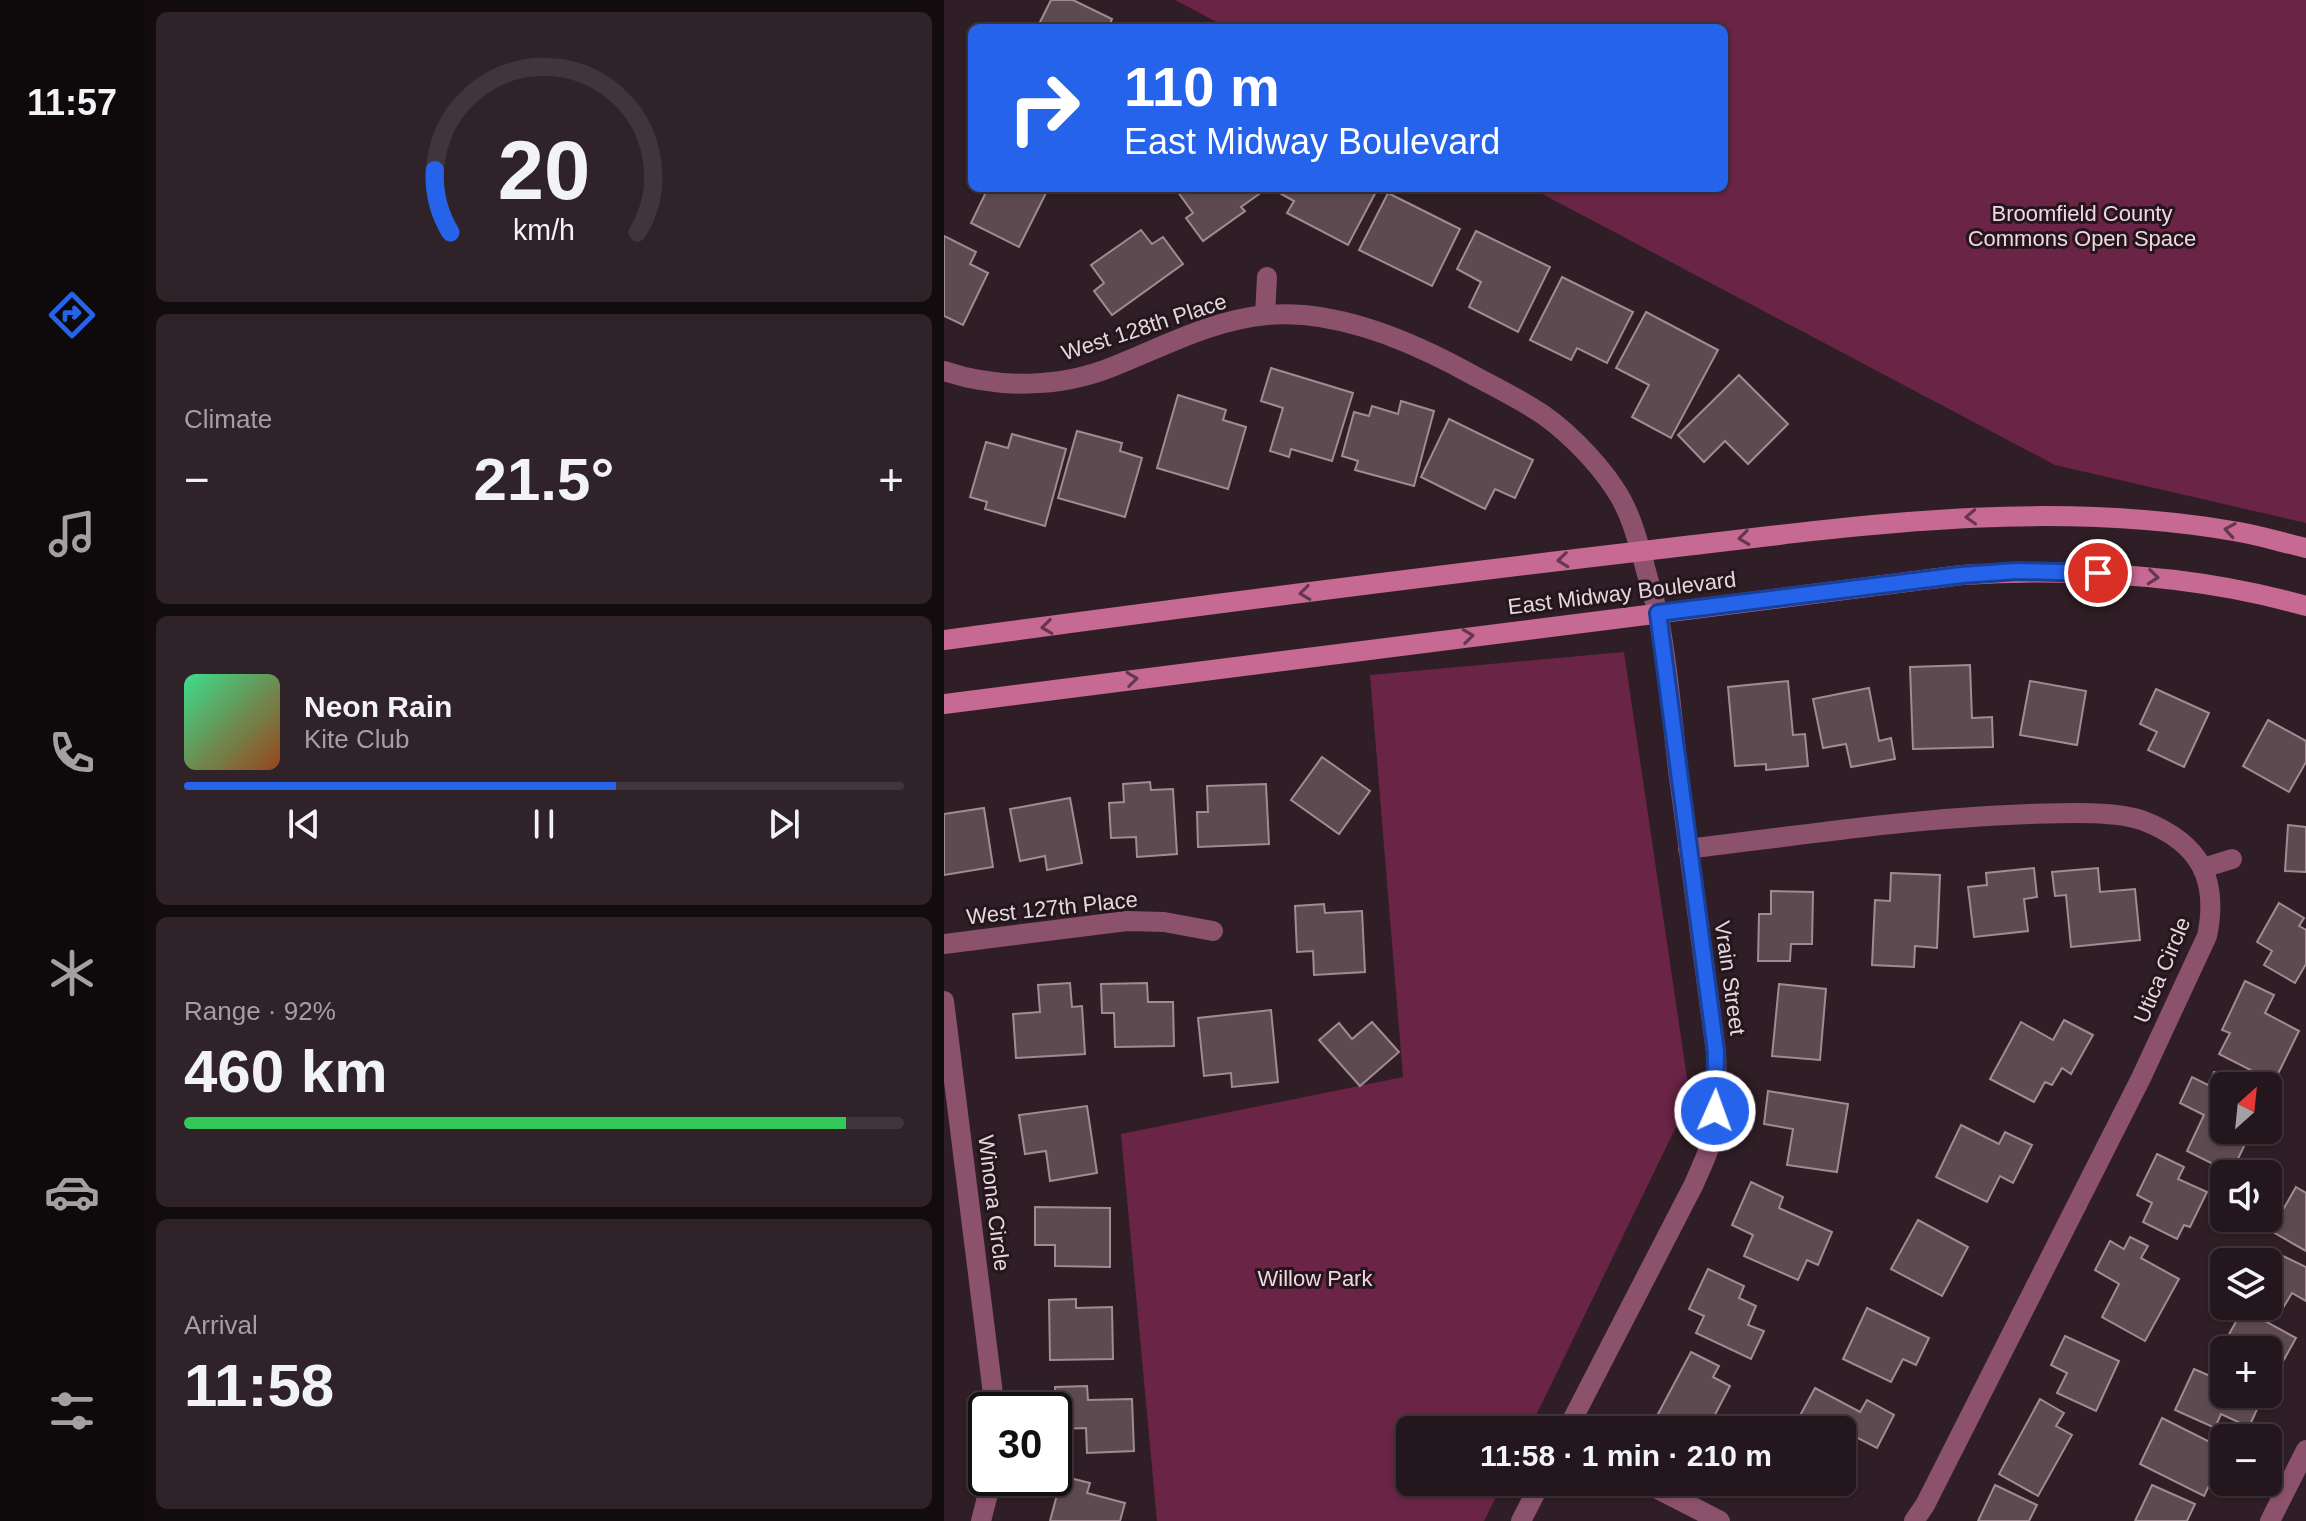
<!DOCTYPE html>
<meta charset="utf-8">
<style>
:root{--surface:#23161c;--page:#2f2329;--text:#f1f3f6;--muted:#a39fa3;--line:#40353b;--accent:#2563eb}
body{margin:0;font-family:Arial,sans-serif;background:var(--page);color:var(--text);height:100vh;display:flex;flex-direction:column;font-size:30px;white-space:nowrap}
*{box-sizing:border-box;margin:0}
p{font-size:26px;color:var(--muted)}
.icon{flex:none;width:44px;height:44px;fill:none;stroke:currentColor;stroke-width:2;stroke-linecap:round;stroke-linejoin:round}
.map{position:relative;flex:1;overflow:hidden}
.sheet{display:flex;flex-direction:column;gap:12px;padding:12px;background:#130c0f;width:800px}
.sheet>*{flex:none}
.top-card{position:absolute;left:24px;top:24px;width:760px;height:168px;border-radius:12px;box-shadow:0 2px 6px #0004,0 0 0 2px var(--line);background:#2563eb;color:#fff;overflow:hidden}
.needle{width:52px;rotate:27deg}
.fabs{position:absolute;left:1266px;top:1072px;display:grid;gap:16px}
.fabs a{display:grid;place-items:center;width:72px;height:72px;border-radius:12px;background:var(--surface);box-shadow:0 2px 6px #0004,0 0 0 2px var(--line);font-size:40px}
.speed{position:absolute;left:24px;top:1392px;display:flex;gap:16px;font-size:40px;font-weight:700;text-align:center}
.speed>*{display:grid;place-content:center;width:104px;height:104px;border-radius:50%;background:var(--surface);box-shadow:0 2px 6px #0004,0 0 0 2px var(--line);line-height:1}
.speed .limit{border:4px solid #111;border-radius:12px;background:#fff;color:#111}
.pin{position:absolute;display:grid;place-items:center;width:68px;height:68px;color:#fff;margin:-34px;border:4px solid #fff;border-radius:50%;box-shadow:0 2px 8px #0007}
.me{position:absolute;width:88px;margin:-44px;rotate:2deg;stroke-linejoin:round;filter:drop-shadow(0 0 6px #0008)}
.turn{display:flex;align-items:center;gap:28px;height:168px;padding:0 24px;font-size:36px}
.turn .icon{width:104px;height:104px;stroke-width:2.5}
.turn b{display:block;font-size:56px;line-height:68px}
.big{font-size:60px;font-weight:600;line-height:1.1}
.sheet .tile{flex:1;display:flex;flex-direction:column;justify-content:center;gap:12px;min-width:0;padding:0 28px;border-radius:12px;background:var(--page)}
.sheet .dial{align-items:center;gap:0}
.dial svg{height:208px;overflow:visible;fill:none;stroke:var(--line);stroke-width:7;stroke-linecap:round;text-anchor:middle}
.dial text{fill:var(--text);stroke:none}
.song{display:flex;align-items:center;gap:24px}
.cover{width:96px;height:96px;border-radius:12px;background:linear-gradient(135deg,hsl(150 70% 55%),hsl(20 70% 35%))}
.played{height:8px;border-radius:4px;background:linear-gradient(90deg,var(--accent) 60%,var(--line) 60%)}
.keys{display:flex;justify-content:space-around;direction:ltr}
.heat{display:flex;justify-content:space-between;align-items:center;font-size:44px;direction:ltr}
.charge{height:12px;border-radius:6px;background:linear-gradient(90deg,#34c759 92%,var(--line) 0)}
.trip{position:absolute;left:452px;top:1416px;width:460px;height:80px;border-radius:12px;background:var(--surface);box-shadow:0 2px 6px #0004,0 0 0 2px var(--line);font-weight:600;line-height:80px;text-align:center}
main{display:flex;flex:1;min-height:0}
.menu{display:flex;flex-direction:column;width:144px;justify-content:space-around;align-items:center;background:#0e090b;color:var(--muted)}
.menu .icon{width:56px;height:56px}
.menu .active{color:var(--accent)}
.menu b{font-size:36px;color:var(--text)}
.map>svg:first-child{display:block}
.green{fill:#6a2446}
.building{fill:#5d4a51;stroke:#a18b93;stroke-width:2}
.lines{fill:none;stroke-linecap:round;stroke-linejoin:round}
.minor{stroke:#8c516b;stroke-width:20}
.secondary{stroke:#c66993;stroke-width:20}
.oneway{stroke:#65374c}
.route-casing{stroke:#184099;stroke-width:20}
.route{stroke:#2563eb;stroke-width:14}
.labels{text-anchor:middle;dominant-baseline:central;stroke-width:6;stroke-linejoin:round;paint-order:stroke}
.park-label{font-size:22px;fill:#f0d6e0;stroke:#25151c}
.street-label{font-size:22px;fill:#e4d8dc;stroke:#25151c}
</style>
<main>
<nav class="menu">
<b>11:57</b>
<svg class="icon active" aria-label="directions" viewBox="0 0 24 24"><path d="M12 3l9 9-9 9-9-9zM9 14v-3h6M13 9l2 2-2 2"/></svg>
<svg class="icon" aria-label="music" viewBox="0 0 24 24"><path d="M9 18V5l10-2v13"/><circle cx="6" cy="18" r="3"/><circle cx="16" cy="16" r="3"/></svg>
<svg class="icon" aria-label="phone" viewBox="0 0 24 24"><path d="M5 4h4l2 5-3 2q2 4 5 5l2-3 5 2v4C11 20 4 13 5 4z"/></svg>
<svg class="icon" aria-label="climate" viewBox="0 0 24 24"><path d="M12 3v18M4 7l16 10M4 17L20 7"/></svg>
<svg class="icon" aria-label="car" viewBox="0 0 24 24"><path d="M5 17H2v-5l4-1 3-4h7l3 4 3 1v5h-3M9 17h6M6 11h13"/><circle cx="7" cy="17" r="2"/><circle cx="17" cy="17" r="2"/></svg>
<svg class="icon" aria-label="filters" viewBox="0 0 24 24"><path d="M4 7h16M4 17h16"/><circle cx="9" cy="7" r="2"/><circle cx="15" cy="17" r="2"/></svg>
</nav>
<section class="sheet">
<div class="tile dial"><svg viewBox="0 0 100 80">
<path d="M14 69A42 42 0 1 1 86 69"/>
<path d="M14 69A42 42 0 0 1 8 45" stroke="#2563eb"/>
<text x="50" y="56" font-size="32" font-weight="700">20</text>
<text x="50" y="72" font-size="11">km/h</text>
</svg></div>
<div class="tile"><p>Climate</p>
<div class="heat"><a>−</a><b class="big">21.5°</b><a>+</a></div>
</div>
<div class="tile">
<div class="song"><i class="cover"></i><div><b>Neon Rain</b><p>Kite Club</p></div></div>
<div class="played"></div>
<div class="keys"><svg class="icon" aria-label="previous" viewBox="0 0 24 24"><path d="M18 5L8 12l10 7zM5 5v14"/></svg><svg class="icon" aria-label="pause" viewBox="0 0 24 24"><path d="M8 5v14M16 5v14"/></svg><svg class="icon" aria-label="next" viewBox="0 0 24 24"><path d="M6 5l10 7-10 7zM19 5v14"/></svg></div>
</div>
<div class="tile"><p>Range · 92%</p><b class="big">460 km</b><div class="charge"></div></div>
<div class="tile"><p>Arrival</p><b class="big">11:58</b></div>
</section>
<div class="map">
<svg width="1362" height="1521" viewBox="0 0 1362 1521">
<rect width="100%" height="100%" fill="#2f1e25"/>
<g class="green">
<path d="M231 0H1362V523L1111 465 587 188H780V28H284Z"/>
<path d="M680 652 746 1098 585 1430H466V1482H559L540 1521H213L177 1134 459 1077 426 675Z"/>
</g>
<g class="building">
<path d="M107 0H129L168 19 164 28H93Z"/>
<path d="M44 188H92L102 193 75 247 27 223Z"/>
<path d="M231 188H322V189L297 207 301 211 259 241 242 218 249 213Z"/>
<path d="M332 188H434L404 245 343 213 350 201 330 190Z"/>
<path d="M444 193 516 229 488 286 415 250Z"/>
<path d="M197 230 208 244 219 237 239 264 168 315 150 291 160 283 147 265Z"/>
<path d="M532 231 606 267 574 332 525 307 537 282 513 269Z"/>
<path d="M0 236 32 252 26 264 44 273 19 325 0 316Z"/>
<path d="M618 277 689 312 663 363 633 348 627 360 586 340Z"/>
<path d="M702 312 774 350 727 438 688 417 705 385 672 368Z"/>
<path d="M327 368 409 393 388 461 347 449 345 457 326 451 339 408 317 401Z"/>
<path d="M795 375 844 424 804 464 781 441 760 462 734 435Z"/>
<path d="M234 395 282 410 279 420 302 427 284 489 213 468Z"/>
<path d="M457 401 490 411 470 486 411 470 414 461 398 456 410 412 425 416 428 406 454 414Z"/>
<path d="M505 419 589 460 571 498 551 489 541 509 477 477Z"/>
<path d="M133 431 178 443 176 451 198 458 181 517 114 498Z"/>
<path d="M68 434 122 449 101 526 41 509 43 502 26 497 42 442 64 448Z"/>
<path d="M1026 665 1028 718 1048 717 1049 747 969 749 966 667Z"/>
<path d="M844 681 849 735 861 734 864 766 822 770V764L791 766 784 687Z"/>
<path d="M1086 681 1142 691 1133 745 1076 735Z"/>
<path d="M925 688 935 741 947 738 951 759 907 767 902 744 879 748 869 699Z"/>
<path d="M1212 689 1265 713 1240 767 1204 750 1213 732 1196 724Z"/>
<path d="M1324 720 1362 741V762L1345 792 1299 766Z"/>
<path d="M378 757 426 791 395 834 347 800Z"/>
<path d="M206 782 207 790 229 789 233 854 193 857 192 837 167 838 165 803 180 802 179 784Z"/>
<path d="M322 784 325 844 254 847 253 812H264L263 786Z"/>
<path d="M126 798 138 863 103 870 101 856 76 861 66 809Z"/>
<path d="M40 808 49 867 0 875V814Z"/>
<path d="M1344 825 1362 827V872L1341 871Z"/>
<path d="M1090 868 1093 897 1080 899 1084 931 1030 937 1024 887 1043 885 1042 873Z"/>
<path d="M1154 868 1156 892 1191 889 1196 940 1127 947 1122 895 1111 896 1108 872Z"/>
<path d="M947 873 996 875 993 948 971 946 970 967 928 965 931 900 946 901Z"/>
<path d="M827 891 869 892 868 944H847L846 961H814L815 914H827Z"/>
<path d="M1335 903 1360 918 1355 926 1362 930V964L1351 983 1320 965 1328 951 1313 942Z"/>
<path d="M380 904 381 913 418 911 421 972 370 975 369 951 353 952 351 906Z"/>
<path d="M1301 981 1330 995 1321 1013 1355 1031 1330 1082 1275 1054 1286 1033 1278 1030Z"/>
<path d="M126 983 128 1007 138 1006 141 1054 72 1058 69 1014 96 1012 94 985Z"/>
<path d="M203 983 204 1002H229L230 1046 171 1047 170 1013H158L157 984Z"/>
<path d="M835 984 882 989 876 1060 828 1056Z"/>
<path d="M327 1010 334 1082 288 1087 287 1073 260 1076 254 1018Z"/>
<path d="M1120 1020 1149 1035 1127 1074 1118 1068 1108 1085 1101 1082 1090 1102 1046 1079 1077 1022 1109 1040Z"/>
<path d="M428 1022 455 1052 416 1086 375 1040 395 1023 408 1039Z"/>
<path d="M1270 1072 1287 1080 1284 1086H1280V1130H1308L1287 1173 1243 1151 1260 1115 1236 1103 1248 1077 1264 1085Z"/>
<path d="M824 1091 904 1104 893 1172 843 1165 849 1129 820 1124Z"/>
<path d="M143 1106 153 1173 106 1181 102 1151 81 1154 75 1115Z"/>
<path d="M1017 1125 1055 1144 1061 1132 1088 1145 1069 1183 1056 1176 1043 1202 992 1177Z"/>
<path d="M1213 1154 1240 1167 1234 1179 1263 1192 1246 1227 1240 1225 1233 1239 1199 1222 1208 1203 1193 1195Z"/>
<path d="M807 1182 839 1197 835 1208 888 1232 874 1265 863 1260 854 1280 800 1256 809 1235 788 1225Z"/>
<path d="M1352 1187 1362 1193V1251L1327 1231Z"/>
<path d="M91 1207 166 1208V1267L111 1266V1245H91Z"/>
<path d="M974 1220 1024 1247 998 1296 947 1269Z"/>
<path d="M1186 1237 1204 1246 1197 1258 1235 1279 1201 1341 1158 1317 1175 1284 1151 1270 1166 1241 1180 1249Z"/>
<path d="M1312 1251 1325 1259 1329 1251 1362 1267V1301L1348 1293 1336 1313 1324 1306V1262H1306Z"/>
<path d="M764 1269 800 1286 795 1298 812 1306 804 1325 820 1331 807 1359 752 1333 760 1316 745 1309Z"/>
<path d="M132 1299V1308L168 1307 169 1359 106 1360 105 1300Z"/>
<path d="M923 1308 985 1338 972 1365 959 1359 947 1382 899 1359Z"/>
<path d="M1299 1309 1352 1338 1337 1365 1324 1359V1350H1280V1357L1274 1354Z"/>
<path d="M1121 1336 1175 1361 1152 1411 1113 1393 1123 1373 1107 1365Z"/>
<path d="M747 1352 775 1366 769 1377 786 1386 763 1430H709L706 1429Z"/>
<path d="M1250 1369 1280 1382V1394H1320L1305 1427 1277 1414 1271 1428 1231 1410Z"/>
<path d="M143 1386 144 1400 188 1399 190 1451 143 1453 142 1428 113 1429 111 1387Z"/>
<path d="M871 1388 916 1412 923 1400 950 1415 933 1448 912 1437 901 1457 898 1455V1430H848Z"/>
<path d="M1096 1399 1120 1413 1112 1426 1128 1435 1094 1496 1055 1474Z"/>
<path d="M1218 1418 1280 1449V1455L1260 1496 1196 1464Z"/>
<path d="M118 1476 146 1483 143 1493 181 1503 176 1521H106Z"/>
<path d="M1051 1485 1093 1505 1085 1521H1034Z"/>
<path d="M1208 1485 1251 1504 1243 1521H1191Z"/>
</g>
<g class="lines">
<g class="minor">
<path d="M321 315 323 277"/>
<path d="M0 371C53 389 116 388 168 367 219 347 267 320 323 315 387 309 457 337 512 366 537 380 563 392 587 407 618 425 652 460 671 489 686 511 693 538 700 563 704 580 710 597 714 614 725 667 728 723 735 777 747 869 760 960 772 1052 773 1084 774 1117 765 1148 761 1160 755 1172 750 1184L623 1430"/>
<path d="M744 849C857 835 971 818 1085 814 1116 813 1172 810 1200 821 1256 843 1275 879 1263 936L1197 1078 981 1505 970 1521"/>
<path d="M1259 868 1288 859"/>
<path d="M0 944 183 921 220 922 269 931"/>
<path d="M0 1001 51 1410"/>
<path d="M700 1482 776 1521"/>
<path d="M37 1521 48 1478"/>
<path d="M577 1521 597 1482"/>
<path d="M1326 1521 1362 1450"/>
</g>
<g class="secondary">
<path d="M0 640C230 609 460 579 691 552 892 529 1094 496 1295 532 1318 536 1340 543 1362 548"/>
<path d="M0 704 1018 575C1134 568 1250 574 1362 606"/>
</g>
</g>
<defs><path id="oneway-chevron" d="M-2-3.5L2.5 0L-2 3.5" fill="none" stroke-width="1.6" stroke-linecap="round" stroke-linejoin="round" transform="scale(2)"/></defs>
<g class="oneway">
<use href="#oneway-chevron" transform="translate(1027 517) rotate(177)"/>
<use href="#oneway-chevron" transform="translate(1286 530) rotate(-171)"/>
<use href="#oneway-chevron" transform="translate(800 538) rotate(173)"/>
<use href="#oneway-chevron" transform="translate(619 560) rotate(174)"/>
<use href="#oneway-chevron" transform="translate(1209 577) rotate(6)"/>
<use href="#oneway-chevron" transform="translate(361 593) rotate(173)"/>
<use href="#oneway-chevron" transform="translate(103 627) rotate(173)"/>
<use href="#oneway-chevron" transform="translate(524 636) rotate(-7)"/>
<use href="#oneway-chevron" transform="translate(188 679) rotate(-7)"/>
</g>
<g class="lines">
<defs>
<path id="route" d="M771 1111 772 1052 714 613 1018 575 1073 571 1154 573"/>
</defs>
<use href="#route" class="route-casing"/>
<use href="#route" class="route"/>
</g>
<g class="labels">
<g class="park-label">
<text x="1138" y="213">Broomfield County<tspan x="1138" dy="25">Commons Open Space</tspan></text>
<text x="371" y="1278">Willow Park</text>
</g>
<g class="street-label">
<text transform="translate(200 327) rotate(-18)">West 128th Place</text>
<text transform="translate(678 593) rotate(-7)">East Midway Boulevard</text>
<text transform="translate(108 908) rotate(-6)">West 127th Place</text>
<text transform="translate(1218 970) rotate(-67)">Utica Circle</text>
<text transform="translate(786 978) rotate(82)">Vrain Street</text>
<text transform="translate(50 1203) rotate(83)">Winona Circle</text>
</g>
</g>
</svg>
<div class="fabs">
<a><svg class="needle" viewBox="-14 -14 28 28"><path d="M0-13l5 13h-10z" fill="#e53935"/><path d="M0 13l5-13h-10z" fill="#a39fa3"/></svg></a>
<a><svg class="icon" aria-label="sound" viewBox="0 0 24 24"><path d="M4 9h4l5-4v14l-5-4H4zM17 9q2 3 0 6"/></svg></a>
<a><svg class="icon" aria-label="layers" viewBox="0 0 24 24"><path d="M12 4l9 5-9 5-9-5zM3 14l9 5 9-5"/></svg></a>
<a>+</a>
<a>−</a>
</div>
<div class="speed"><div class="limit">30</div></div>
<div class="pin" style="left:1154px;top:573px;background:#d93025"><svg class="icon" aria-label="arrive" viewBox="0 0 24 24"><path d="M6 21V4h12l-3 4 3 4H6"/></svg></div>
<svg class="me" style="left:771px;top:1111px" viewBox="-20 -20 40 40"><circle r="17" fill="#2563eb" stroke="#fff" stroke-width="3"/><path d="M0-11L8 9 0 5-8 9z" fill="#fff"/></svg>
<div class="trip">11:58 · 1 min · 210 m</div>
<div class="top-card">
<div class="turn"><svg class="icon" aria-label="right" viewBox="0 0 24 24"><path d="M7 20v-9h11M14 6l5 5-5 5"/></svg><div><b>110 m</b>East Midway Boulevard</div></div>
</div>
</div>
</main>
